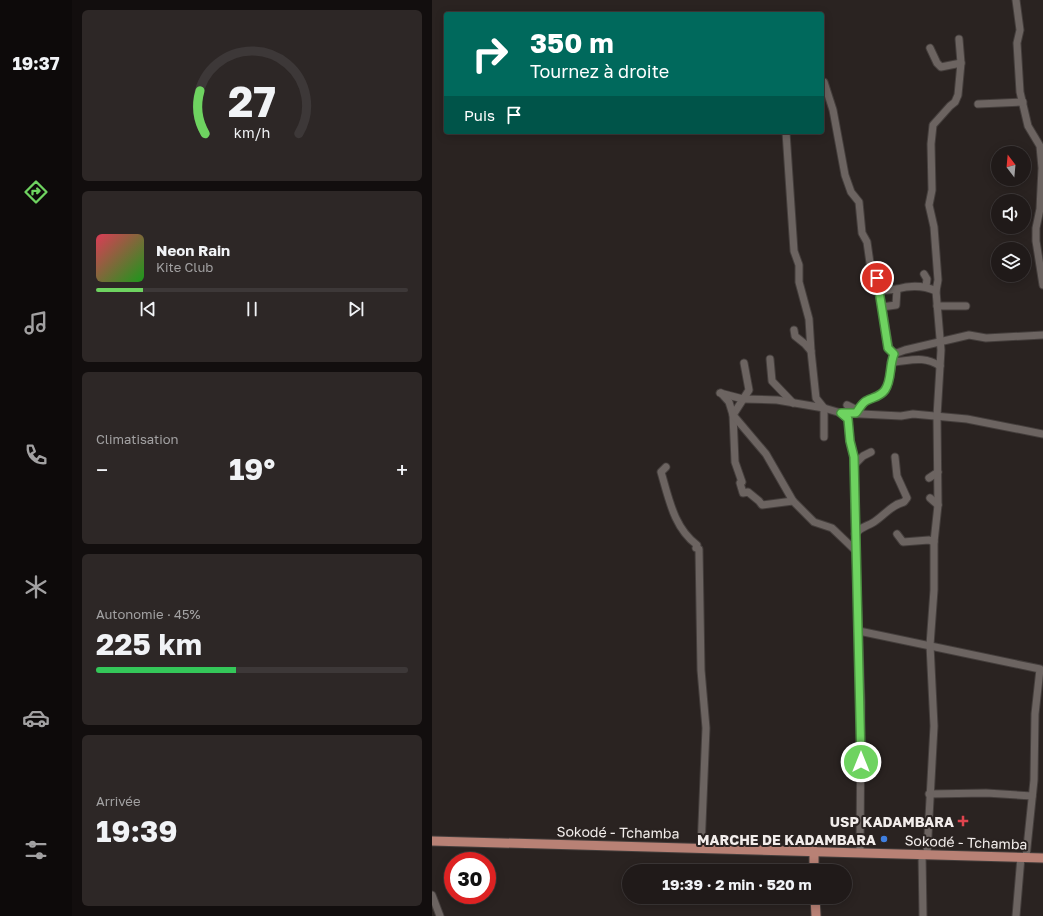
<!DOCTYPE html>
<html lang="fr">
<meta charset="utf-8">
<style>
:root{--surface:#201a19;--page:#2d2726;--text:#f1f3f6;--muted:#a2a1a2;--line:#3d3838;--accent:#6ed360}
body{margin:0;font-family:"Golos Text",sans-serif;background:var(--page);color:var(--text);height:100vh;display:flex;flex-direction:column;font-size:15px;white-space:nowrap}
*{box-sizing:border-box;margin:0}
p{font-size:13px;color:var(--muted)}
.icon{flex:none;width:22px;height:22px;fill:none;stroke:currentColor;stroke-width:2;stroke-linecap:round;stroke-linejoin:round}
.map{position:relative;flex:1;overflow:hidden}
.sheet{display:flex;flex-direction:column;gap:10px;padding:10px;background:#120e0e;width:360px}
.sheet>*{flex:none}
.banner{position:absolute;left:12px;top:12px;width:380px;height:122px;border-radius:4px;box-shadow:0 2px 10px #0003,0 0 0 1px var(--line);background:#00695c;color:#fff;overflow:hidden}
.needle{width:26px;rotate:344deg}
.fabs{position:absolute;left:559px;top:146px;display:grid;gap:8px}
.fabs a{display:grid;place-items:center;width:40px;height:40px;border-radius:50%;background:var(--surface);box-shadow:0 2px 10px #0003,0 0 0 1px var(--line);font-size:20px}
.speed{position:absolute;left:12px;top:852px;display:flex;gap:8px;font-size:20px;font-weight:700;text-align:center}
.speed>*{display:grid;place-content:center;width:52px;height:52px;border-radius:50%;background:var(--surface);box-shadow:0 2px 10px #0003,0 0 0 1px var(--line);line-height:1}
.speed .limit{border:6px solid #d22;background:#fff;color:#111}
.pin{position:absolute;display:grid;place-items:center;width:34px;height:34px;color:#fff;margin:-17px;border:2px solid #fff;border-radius:50%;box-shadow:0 1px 4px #0007}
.me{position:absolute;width:44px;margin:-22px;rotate:0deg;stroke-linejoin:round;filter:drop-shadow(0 0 3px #0008)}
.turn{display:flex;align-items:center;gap:14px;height:84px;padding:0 20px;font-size:18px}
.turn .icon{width:52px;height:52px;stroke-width:2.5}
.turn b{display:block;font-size:28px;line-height:34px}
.then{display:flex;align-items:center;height:38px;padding:0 20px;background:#0003;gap:8px;font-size:15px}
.big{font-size:30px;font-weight:700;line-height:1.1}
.sheet .widget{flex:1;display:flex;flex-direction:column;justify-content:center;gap:6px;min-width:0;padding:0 14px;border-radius:6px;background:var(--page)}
.sheet .dial{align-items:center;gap:0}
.dial svg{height:104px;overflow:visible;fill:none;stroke:var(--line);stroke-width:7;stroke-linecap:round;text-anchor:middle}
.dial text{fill:var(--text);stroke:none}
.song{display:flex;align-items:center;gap:12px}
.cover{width:48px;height:48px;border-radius:6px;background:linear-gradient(135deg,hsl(350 70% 55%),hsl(120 70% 35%))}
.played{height:4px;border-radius:2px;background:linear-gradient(90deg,var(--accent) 15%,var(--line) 15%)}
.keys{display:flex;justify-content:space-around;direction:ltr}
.heat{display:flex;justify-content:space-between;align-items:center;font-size:22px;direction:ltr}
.charge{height:6px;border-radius:3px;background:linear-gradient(90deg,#34c759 45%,var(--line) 0)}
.trip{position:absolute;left:190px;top:864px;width:230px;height:40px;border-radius:20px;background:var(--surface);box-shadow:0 2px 10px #0003,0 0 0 1px var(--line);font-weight:700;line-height:40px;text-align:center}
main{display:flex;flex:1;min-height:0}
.dock{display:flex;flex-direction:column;width:72px;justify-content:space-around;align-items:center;background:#0d0a0a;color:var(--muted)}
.dock .icon{width:28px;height:28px}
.dock .selected{color:var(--accent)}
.dock b{font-size:18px;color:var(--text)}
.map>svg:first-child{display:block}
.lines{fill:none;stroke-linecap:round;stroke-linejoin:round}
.minor-casing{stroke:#443e3c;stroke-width:9}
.major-casing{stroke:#443e3c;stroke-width:11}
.minor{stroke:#6c6461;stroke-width:7}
.major{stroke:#b88175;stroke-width:9}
.route-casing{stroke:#48893e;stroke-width:10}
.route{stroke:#6ed360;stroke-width:7}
.health-dot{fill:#e0444e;stroke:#2a2321;stroke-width:1.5}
.shop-dot{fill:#3f7fe0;stroke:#2a2321;stroke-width:1.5}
.labels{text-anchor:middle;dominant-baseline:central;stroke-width:4;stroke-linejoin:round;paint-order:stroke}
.poi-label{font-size:14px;font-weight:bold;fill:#f2edeb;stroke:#2a2321;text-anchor:end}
.street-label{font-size:14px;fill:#f2edeb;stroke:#2a2321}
</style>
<main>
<nav class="dock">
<b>19:37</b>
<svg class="icon selected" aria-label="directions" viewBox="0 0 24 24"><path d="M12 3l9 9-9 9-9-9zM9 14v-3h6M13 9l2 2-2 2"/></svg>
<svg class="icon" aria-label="music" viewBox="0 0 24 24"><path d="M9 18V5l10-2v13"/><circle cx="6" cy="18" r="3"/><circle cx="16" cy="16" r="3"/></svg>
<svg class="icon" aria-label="phone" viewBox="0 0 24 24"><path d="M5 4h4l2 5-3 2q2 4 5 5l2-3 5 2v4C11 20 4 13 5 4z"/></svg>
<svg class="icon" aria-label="climate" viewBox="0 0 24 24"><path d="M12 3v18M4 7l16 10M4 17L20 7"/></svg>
<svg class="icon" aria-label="car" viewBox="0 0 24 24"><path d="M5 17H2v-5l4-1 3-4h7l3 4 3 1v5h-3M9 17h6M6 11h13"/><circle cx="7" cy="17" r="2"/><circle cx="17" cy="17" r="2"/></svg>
<svg class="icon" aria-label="filters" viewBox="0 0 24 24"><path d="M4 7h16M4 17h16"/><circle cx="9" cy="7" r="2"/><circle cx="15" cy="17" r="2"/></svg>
</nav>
<section class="sheet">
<div class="widget dial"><svg viewBox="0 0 100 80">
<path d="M14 69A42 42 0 1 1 86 69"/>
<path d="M14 69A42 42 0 0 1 10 36" stroke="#6ed360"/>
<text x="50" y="56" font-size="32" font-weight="700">27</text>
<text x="50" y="72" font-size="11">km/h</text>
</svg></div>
<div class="widget">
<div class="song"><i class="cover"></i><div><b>Neon Rain</b><p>Kite Club</p></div></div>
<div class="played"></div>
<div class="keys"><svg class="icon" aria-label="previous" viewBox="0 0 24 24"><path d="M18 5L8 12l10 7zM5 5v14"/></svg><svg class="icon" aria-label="pause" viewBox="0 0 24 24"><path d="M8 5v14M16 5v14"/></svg><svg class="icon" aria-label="next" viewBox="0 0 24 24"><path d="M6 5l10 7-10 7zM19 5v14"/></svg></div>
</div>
<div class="widget"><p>Climatisation</p>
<div class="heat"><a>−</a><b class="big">19°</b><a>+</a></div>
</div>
<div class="widget"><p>Autonomie · 45%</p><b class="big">225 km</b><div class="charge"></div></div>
<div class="widget"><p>Arrivée</p><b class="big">19:39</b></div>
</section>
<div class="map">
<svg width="611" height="916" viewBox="0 0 611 916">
<rect width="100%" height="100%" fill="#2a2321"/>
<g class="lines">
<defs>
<g id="minor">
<path d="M584 0 588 30 585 43 588 92 596 126 608 146 610 168 608 209 604 228V241L611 285"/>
<path d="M527 39 529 63"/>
<path d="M392 82 401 110 413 175 419 192 427 202 430 233 435 242 438 263 445 278 447 291 465 289 464 305 450 307 457 348 462 354"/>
<path d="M546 104 591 102"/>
<path d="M354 132 362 251 367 265V282L377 319 379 351"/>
<path d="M492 274 495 279 494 286"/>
<path d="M465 289C479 285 491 285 504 291"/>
<path d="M447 291 450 307"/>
<path d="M505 306H534"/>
<path d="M362 330 363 336 373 344 379 351 384 398 392 408V437"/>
<path d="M338 359 340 381 361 403"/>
<path d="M459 362C478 361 491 355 508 366"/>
<path d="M312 363 317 390 301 415 303 462 310 482 308 483 311 493 316 492 327 501 330 505 361 501 382 522 400 528 423 550"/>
<path d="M288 393 311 399 345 400 392 408 409 413 469 416 481 414 535 419 611 434"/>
<path d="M289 393 297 402 301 415 334 454 361 501"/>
<path d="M415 405 421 408 424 413C427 409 430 403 434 401 441 397 448 397 453 390 460 380 458 366 462 354L473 350 537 335 554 338 611 335"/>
<path d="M409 413 416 419 418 441 422 457 424 556 429 702 428 852"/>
<path d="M422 465 431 456 439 452"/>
<path d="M234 467 229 472C237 499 242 528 265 545L264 548 267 549 269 670 274 728 269 848"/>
<path d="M497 478 506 472"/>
<path d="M498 498 506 505"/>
<path d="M423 534C430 526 434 527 442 522 453 515 459 505 472 502L475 498 465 476 463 457"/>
<path d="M465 534 471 542 497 540 502 542"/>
<path d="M427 631 608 669 603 714 602 780 594 857"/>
<path d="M497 794 554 793 600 796"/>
<path d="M490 854 491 916"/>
<path d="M495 854 502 726 498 645 502 590V542L506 505 505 416 509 350 504 291 506 280 502 227 497 205 500 190 499 144 501 125 518 106 523 102 526 95 529 63 509 67 505 63 498 48"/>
<path d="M0 895 8 916"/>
<path d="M584 916 589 857"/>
</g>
<g id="major">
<path d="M0 841 611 858"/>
<path d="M382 851V871"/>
<path d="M383 897 384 916"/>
</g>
</defs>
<use href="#minor" class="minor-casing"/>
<use href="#major" class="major-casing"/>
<use href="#minor" class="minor"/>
<use href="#major" class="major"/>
</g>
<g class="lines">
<defs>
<path id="route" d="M429 762 422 457 418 441 416 419 409 413H424C427 409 430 403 434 401 441 397 448 397 453 390 460 380 457 366 462 354L456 348 445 278"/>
</defs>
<use href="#route" class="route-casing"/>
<use href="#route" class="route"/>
</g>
<path class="health-dot" d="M529 815h4v4h4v4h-4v4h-4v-4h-4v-4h4z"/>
<circle class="shop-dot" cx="452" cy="839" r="4"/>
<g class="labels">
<g class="poi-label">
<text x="522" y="821">USP KADAMBARA</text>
<text x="444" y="839">MARCHE DE KADAMBARA</text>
</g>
<g class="street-label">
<text transform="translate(186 832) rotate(1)">Sokodé - Tchamba</text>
<text transform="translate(534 842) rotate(2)">Sokodé - Tchamba</text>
</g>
</g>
</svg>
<div class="fabs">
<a><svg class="needle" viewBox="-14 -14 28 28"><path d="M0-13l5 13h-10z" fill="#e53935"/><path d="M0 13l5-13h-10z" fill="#a2a1a2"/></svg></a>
<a><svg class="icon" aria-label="sound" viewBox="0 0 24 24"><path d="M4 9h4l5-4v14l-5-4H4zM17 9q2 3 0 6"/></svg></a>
<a><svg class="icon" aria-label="layers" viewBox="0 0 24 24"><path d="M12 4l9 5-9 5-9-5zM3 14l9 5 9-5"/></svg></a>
</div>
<div class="speed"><div class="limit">30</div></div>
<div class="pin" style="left:445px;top:278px;background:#d93025"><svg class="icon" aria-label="arrive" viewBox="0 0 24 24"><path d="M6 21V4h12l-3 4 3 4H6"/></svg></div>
<svg class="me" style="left:429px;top:762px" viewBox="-20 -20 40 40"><circle r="17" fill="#6ed360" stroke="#fff" stroke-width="3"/><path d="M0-11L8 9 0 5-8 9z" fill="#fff"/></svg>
<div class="trip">19:39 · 2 min · 520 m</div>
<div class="banner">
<div class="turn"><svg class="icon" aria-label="right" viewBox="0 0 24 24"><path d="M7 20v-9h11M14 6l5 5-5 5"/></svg><div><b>350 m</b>Tournez à droite</div></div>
<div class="then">Puis<svg class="icon" aria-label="arrive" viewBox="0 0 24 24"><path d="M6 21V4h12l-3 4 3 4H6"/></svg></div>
</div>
</div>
</main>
